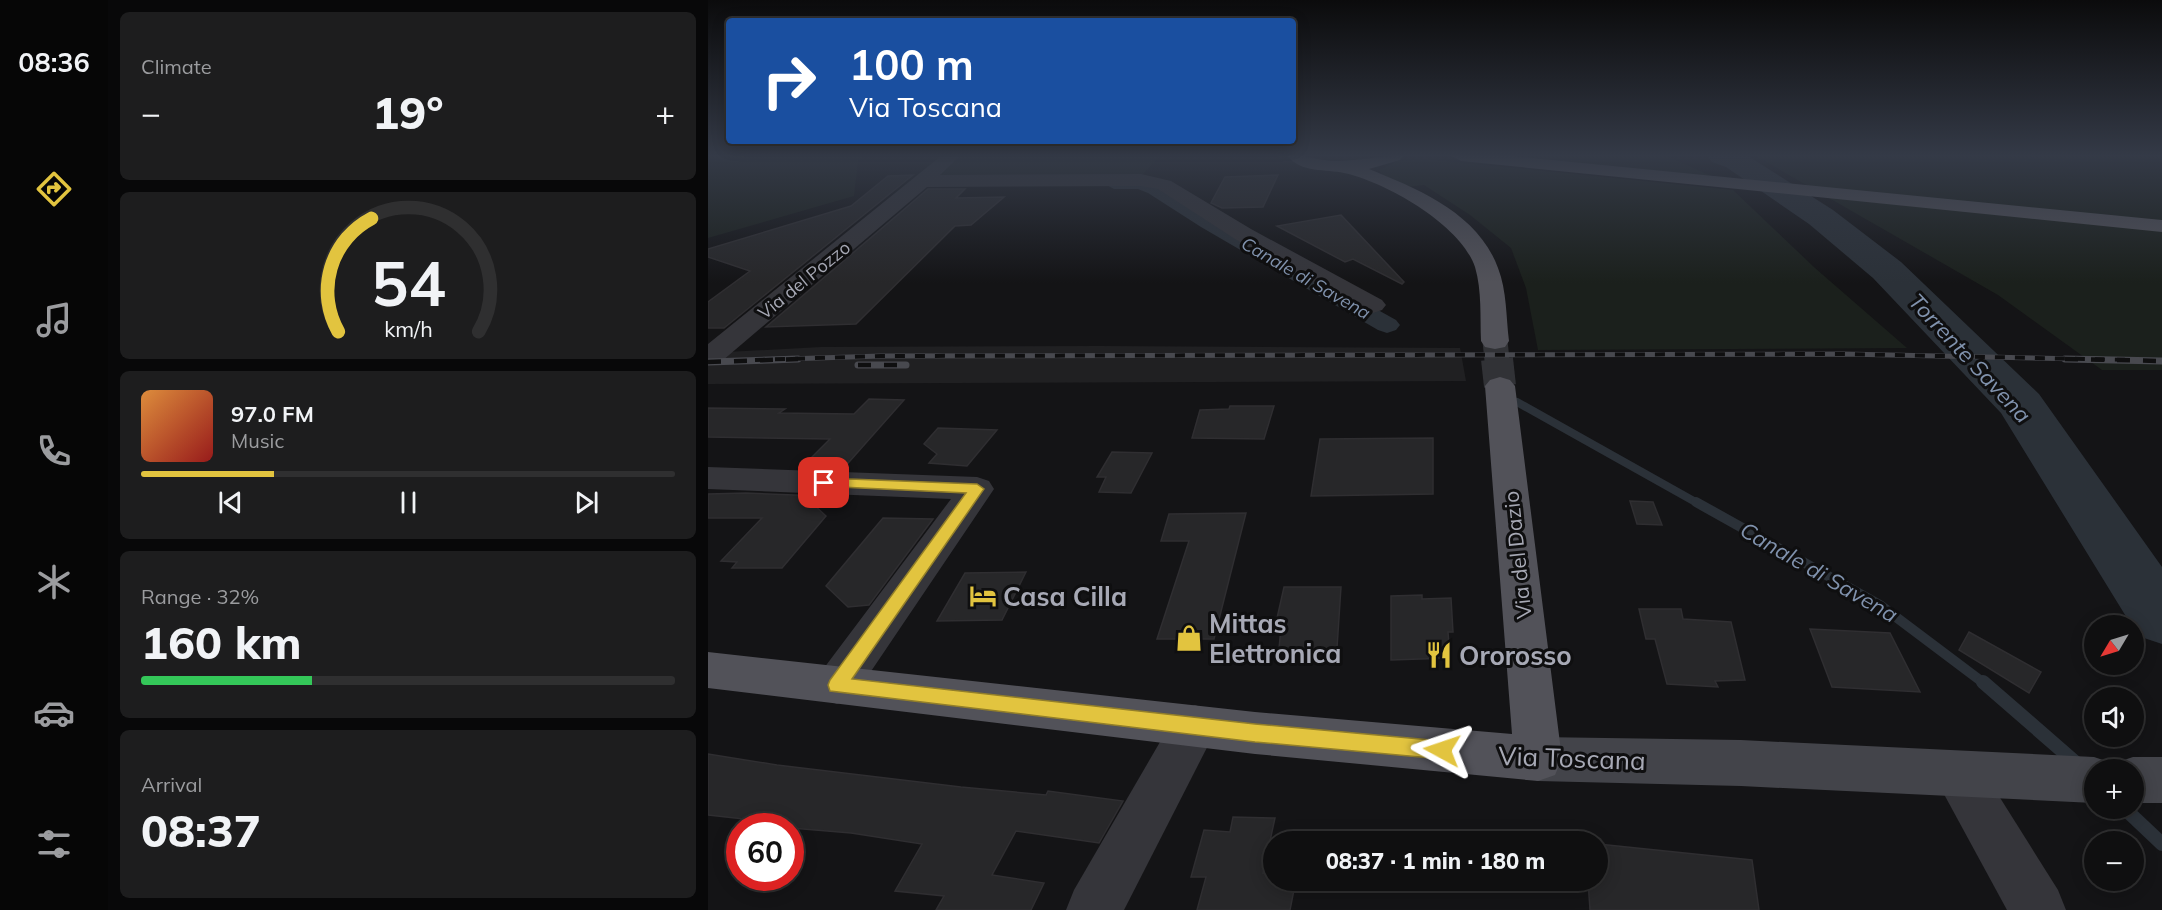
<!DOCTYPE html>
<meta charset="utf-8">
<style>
:root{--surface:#0f0f10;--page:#1d1d1e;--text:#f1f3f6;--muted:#9b9c9f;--line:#2f2f30;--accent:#e2c43f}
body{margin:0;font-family:Mulish,sans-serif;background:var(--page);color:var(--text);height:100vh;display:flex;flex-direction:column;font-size:22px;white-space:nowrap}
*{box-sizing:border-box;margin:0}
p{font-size:20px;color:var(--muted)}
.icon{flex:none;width:33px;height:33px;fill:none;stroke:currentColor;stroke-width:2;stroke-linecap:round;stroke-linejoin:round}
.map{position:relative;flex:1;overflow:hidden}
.panel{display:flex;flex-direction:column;gap:12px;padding:12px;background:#080809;width:600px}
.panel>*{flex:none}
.guide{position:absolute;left:18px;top:18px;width:570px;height:126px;border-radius:6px;box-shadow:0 3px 15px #0003,0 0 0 2px var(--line);background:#1a4fa0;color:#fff;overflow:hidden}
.needle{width:39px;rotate:232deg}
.controls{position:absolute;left:1376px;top:615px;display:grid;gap:12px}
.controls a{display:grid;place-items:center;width:60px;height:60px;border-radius:50%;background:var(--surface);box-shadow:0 3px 15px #0003,0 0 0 2px var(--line);font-size:30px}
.speed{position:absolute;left:18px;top:813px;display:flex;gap:12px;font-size:30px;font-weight:700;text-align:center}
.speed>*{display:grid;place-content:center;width:78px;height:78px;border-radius:50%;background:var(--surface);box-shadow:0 3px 15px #0003,0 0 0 2px var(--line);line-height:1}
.speed .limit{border:9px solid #d22;background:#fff;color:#111}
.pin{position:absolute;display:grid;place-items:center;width:51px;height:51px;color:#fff;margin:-26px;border-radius:12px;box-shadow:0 3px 9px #0006}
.me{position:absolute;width:66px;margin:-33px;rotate:275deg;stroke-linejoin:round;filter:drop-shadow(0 0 4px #0008)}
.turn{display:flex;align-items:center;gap:21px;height:126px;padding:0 24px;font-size:27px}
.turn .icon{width:78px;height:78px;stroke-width:2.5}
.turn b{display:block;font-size:42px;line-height:51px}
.big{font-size:45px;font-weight:800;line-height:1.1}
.panel .tile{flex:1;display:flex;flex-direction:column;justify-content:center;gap:9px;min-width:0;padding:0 21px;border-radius:9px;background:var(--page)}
.panel .dial{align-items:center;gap:0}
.dial svg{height:156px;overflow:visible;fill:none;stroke:var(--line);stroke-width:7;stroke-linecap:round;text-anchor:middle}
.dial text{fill:var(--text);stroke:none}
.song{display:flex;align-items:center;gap:18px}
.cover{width:72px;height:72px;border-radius:9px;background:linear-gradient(135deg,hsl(30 70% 55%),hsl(0 70% 35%))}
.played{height:6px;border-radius:3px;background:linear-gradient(90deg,var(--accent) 25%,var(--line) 25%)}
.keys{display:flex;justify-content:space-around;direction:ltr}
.heat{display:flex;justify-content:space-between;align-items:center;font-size:33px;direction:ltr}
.charge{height:9px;border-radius:4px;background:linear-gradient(90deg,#34c759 32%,var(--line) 0)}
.trip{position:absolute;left:555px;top:831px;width:345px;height:60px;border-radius:30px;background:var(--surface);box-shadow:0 3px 15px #0003,0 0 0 2px var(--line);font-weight:800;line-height:60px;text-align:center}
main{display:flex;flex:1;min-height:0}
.tab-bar{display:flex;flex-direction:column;width:108px;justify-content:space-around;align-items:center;background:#060606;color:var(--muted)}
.tab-bar .icon{width:42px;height:42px}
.tab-bar .active{color:var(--accent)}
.tab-bar b{font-size:27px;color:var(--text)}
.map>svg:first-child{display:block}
.built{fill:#202022}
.green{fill:#1b201c}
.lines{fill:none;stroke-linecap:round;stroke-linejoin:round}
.stream-far2{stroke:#2b3138;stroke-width:8}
.stream-far1{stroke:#2b3138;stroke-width:10}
.stream{stroke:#2b3138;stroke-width:14}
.canal{fill:#2b3138;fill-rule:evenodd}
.river{fill:#2b3138;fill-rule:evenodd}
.building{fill:#272729;stroke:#2f2e31;stroke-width:1.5}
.primary-tunnel-far1{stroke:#313236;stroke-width:25;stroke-dasharray:25 13;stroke-linecap:butt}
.primary-tunnel{stroke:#313236;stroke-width:32;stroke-dasharray:32 16;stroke-linecap:butt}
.street{fill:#35353a;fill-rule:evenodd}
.secondary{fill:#43444a;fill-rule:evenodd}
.primary{fill:#525259;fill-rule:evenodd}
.rail-far1-casing{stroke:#48494f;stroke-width:5}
.rail-casing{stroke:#48494f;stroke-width:7}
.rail-far1{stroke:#0f0f10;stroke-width:4;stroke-dasharray:10;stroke-linecap:butt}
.rail{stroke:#0f0f10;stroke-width:4.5;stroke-dasharray:13;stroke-linecap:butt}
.route{fill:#e2c43f;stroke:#937f29;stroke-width:1.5}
.labels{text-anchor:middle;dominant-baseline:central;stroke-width:6;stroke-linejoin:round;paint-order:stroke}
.far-water-label{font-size:18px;font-style:italic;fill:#8092ad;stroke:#0f0f10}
.far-street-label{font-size:18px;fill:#a7a9b5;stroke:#0f0f10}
.street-label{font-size:21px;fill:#a7a9b5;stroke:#0f0f10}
.water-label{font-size:22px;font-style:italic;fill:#8092ad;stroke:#0f0f10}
.near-poi-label{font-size:26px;font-weight:bold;fill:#a7a9b5;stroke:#0f0f10;text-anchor:start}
.near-street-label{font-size:26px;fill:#a7a9b5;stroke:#0f0f10}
</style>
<main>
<nav class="tab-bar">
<b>08:36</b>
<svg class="icon active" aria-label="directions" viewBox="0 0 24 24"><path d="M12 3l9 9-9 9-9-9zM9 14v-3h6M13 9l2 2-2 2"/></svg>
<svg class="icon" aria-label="music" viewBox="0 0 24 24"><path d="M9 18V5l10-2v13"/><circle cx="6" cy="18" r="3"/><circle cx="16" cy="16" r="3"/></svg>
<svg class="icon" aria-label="phone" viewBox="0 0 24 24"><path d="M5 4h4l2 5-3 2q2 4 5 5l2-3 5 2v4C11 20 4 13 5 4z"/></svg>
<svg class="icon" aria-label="climate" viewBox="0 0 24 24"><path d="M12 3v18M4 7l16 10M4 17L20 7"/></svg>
<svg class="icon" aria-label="car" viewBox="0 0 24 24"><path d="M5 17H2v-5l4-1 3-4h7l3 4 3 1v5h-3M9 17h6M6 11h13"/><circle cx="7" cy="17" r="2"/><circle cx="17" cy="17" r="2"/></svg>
<svg class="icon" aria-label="filters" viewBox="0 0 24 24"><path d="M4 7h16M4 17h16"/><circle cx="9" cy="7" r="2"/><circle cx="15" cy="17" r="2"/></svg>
</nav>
<section class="panel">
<div class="tile"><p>Climate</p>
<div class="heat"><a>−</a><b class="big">19°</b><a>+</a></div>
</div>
<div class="tile dial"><svg viewBox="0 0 100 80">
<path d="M14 69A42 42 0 1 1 86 69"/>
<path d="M14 69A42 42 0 0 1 31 11" stroke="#e2c43f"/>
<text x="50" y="56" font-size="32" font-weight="700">54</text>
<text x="50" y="72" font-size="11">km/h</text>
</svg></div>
<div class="tile">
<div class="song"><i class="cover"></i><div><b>97.0 FM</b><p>Music</p></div></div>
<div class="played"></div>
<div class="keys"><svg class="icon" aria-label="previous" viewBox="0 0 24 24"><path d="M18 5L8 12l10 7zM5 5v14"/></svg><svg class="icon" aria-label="pause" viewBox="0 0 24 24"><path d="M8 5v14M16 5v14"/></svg><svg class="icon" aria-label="next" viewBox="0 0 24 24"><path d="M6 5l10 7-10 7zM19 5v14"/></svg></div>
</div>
<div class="tile"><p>Range · 32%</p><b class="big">160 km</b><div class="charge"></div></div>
<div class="tile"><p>Arrival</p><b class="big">08:37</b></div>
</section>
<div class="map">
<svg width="1454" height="910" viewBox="0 0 1454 910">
<rect width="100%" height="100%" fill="#141416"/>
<path class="built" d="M391 346 752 348 758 381 0 384V353L113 347Z"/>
<g class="green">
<path d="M0 156H155L150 161 146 196 0 238Z"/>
<path d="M245 156H452L434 175 219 180Z"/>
<path d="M792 156H959L1003 176Z"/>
<path d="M1048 156H1454V370H1394L1290 295Z"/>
<path d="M716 159 1025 190 1107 268 1199 348 830 350 818 288 803 248 762 215 716 185 699 187 674 175 671 170 690 161Z"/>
</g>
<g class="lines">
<path class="stream-far2" d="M809 402 991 504"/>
<path class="stream-far1" d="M988 502 1172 605 1277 684"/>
<g class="stream">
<path d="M1275 682 1367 762"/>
<path d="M1416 808 1454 844"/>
</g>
<path class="canal" d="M433 178 454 185 507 219 688 320 692 325 688 330 679 333 670 330 493 227 440 193 430 189H406L397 184 406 179Z"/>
<path class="river" d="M1000 156H1040L1125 210 1193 262 1331 394 1454 567V644L1430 636 1293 413 1165 278 1101 224 1018 167 1004 162Z"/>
</g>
<g class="building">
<path d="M205 175 16 328H0V302L42 271 0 257V249L143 206 180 176Z"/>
<path d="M570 175 555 207 514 208 503 203 517 177Z"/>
<path d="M220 189H257L248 198 296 197 263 225 247 226 148 324 58 327Z"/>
<path d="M633 215 696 282 694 284 645 259 637 262 569 226Z"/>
<path d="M161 399 196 400 134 470 93 468 122 439 0 437V408L77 409 71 413 146 414Z"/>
<path d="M522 406H566L556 439 484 438 492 410 521 409Z"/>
<path d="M230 428 289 430 259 466 221 463 229 454 216 444Z"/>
<path d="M725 438V494L603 496 612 439Z"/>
<path d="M404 452 444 453 423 493 391 492 398 477H389Z"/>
<path d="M38 493 111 496 104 503 118 516 74 568H24L29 562 13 561 54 518H0V494Z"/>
<path d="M922 501 945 502 954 525 929 524Z"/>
<path d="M538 513 506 639H449L481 541H453L461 514Z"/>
<path d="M175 518 225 519 161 605 140 607 118 586Z"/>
<path d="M318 572 294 620 229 621 257 573Z"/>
<path d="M576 587H633L629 648 571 649 573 627H567Z"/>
<path d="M714 595V599L743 598 745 632H740L742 658 683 660V596Z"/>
<path d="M931 609H973L975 619 1023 622 1037 680 1007 681 1010 687 959 684 947 639H938Z"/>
<path d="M1102 629 1182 633 1212 692 1124 687Z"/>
<path d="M1261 632 1333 672 1321 693 1251 650Z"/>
<path d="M0 754 69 765 253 787 338 795 340 791 415 801 391 843 308 831 284 875 336 883 323 910H228L236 896 187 891 214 844 143 833 58 826 62 822 0 815Z"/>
<path d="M525 817 567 818 555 873 566 874V880H588L582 910H489L498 877H483L496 830 522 832Z"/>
<path d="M890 844 1044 860 1051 910H882L880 880H890Z"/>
</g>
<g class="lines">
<path class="primary-tunnel-far1" d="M787 341 789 360"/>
<path class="primary-tunnel" d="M789 359 792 386"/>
<g class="street">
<path d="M233 156H252L232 175 433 174 463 181 543 229 674 300 678 305 674 310 665 313 656 310 527 239 450 189 433 186 219 187 14 361 0 362V344Z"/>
<path d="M0 467 269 477 281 481 286 489 145 698 129 704 113 698 107 685 113 672 243 499 0 489Z"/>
<path d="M487 705 504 711 510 726 416 910H358L366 890 470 711Z"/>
<path d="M1250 751 1267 758 1350 890 1358 910H1299L1225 774 1233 758Z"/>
</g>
<path class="secondary" d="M830 737 1033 740 1386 757 1404 763 1406 768 1407 763 1425 757H1454V803H1425V770H1386V803L1033 786 830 781 813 775 806 759 813 743Z"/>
<g class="primary">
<path d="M580 156C598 154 614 162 632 161 653 160 673 156 695 156L692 160 661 169C710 189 770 213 790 268 799 291 798 317 801 341L797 347 787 349 777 347 773 341C772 317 774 291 767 267 753 225 678 182 636 173 619 169 592 173 580 156Z"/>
<path d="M744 156H803L1454 220V232L753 161Z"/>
<path d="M792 377 802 380 807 386 854 759 847 775 830 781 547 754 0 688V652L547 712 804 734 777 386 782 380Z"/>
</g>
<defs>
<path id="rail-far1" d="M47 360 173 356 1135 354 1425 360"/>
<g id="rail">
<path d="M1357 359 1454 361"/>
<path d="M0 362 90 359"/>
<path d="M150 365H198"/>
</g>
</defs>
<use href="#rail-far1" class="rail-far1-casing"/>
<use href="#rail" class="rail-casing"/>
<use href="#rail-far1" class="rail-far1"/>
<use href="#rail" class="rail"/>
</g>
<linearGradient id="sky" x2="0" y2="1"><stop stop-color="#0b0b0c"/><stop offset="0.55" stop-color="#343a47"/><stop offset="1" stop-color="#343a47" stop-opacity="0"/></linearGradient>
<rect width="1454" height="283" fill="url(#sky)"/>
<path class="route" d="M116 478 269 484 276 489 144 679 547 724 734 741 741 743 744 750 741 756 734 759 547 742 122 691 120 685 122 680 258 493 111 486V480Z"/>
<defs>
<symbol id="hotel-bare" viewBox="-9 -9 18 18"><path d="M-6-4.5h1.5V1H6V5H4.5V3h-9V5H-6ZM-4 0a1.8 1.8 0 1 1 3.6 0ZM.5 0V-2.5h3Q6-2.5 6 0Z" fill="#e2c43f" stroke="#0f0f10" stroke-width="2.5" paint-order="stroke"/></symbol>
<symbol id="shop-bare" viewBox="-9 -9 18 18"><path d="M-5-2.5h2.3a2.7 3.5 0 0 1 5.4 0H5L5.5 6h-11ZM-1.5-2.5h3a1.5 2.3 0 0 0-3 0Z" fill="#e2c43f" stroke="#0f0f10" stroke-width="2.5" paint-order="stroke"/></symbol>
<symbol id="restaurant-bare" viewBox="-9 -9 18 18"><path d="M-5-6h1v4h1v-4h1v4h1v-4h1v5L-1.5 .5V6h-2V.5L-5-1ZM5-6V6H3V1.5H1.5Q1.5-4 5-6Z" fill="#e2c43f" stroke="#0f0f10" stroke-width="2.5" paint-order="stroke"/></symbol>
</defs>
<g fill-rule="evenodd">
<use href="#hotel-bare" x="256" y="577" width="38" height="38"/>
<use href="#shop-bare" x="462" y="619" width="38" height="38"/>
<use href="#restaurant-bare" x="712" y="636" width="38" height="38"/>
</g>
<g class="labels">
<g class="far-water-label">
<text transform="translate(598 278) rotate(30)">Canale di Savena</text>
</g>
<g class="far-street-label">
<text transform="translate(96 280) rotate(-39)">Via del Pozzo</text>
</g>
<g class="street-label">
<text transform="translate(809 555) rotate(-96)">Via del Dazio</text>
</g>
<g class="water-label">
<text transform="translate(1262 358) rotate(47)">Torrente Savena</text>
<text transform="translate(1111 572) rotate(30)">Canale di Savena</text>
</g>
<g class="near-poi-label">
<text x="295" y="596">Casa Cilla</text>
<text x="501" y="623">Mittas<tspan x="501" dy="30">Elettronica</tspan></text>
<text x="751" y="655">Ororosso</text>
</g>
<g class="near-street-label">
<text transform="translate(864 758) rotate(2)">Via Toscana</text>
</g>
</g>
</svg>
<div class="controls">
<a><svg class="needle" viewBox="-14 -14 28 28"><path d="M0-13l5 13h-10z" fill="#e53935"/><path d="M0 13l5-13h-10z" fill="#9b9c9f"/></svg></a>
<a><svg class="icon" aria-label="sound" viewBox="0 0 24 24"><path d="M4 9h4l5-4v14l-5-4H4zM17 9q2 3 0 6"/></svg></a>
<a>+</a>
<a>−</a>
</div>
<div class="speed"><div class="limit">60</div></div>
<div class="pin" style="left:116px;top:483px;background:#d93025"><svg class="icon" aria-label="arrive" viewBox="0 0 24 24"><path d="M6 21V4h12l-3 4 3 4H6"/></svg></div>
<svg class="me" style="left:734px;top:750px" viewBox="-20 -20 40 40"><path d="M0-17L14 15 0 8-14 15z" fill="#e2c43f" stroke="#fff" stroke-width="4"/></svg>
<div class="trip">08:37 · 1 min · 180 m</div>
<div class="guide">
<div class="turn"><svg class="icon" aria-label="right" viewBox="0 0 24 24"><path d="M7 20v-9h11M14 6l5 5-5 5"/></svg><div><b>100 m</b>Via Toscana</div></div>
</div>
</div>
</main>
